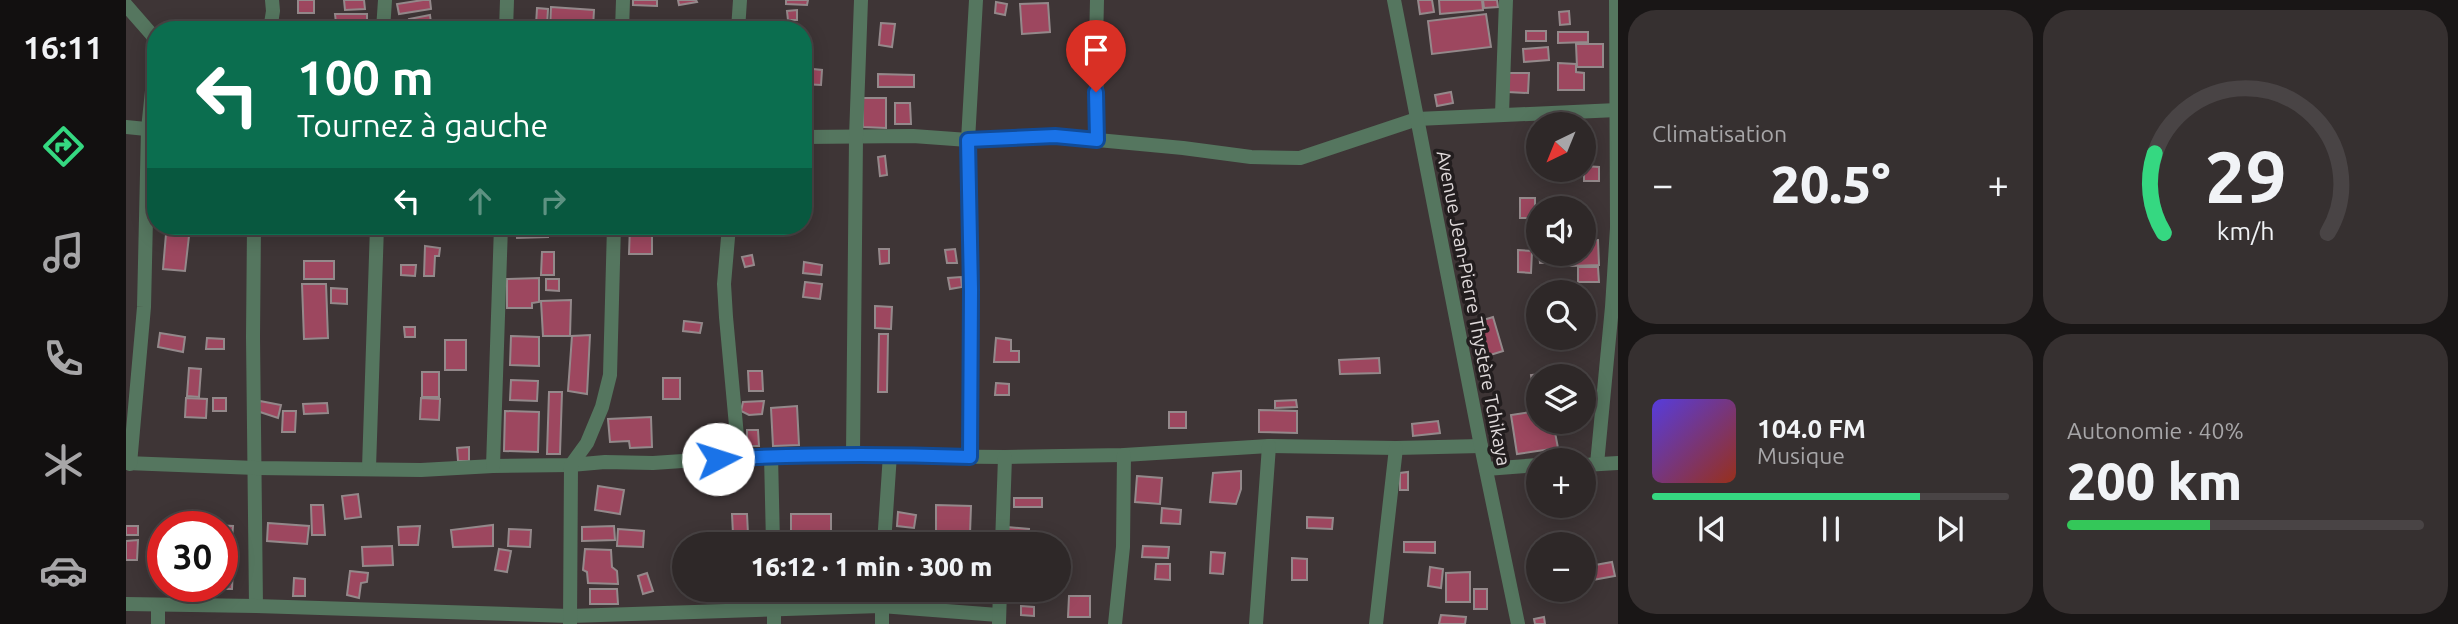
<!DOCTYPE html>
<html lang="fr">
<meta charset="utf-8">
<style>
:root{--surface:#2e2828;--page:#363030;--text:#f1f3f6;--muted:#a7a6a8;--line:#494445;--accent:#35d881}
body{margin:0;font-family:Ubuntu,sans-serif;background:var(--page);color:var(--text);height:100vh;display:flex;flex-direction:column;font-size:26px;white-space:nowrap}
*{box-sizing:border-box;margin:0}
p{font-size:23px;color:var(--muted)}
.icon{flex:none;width:38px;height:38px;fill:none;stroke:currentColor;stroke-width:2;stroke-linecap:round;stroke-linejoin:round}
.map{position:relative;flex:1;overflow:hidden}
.details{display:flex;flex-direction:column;gap:10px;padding:10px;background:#191616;width:840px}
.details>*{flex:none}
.hud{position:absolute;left:21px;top:21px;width:665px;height:214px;border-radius:28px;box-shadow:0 4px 18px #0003,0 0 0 2px var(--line);background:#0b6e4f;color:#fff;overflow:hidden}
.needle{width:46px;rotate:223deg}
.buttons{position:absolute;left:1400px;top:112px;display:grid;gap:14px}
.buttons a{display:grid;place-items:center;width:70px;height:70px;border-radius:50%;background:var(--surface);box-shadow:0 4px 18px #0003,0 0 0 2px var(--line);font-size:35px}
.speed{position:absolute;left:21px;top:511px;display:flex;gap:14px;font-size:35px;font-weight:700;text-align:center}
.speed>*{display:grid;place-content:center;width:91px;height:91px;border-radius:50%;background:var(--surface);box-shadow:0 4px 18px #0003,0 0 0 2px var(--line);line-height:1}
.speed .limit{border:10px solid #d22;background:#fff;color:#111}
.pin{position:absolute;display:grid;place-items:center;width:60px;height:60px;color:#fff;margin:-72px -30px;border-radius:50% 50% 50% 0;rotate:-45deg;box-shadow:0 0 7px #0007}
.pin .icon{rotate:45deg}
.me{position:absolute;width:77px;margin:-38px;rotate:85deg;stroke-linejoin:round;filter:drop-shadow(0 0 5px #0008)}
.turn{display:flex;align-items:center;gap:24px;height:147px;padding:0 35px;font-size:32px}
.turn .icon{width:91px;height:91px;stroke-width:2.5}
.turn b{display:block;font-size:49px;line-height:60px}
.lanes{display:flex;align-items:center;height:66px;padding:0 35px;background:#0003;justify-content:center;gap:35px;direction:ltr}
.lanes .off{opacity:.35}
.big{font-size:52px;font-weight:800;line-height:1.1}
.details .tile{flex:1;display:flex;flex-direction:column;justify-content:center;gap:10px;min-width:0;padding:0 24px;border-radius:28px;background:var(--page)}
.details .dial{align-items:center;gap:0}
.dial svg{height:182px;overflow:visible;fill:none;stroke:var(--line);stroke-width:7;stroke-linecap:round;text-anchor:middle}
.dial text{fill:var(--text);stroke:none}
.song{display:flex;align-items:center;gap:21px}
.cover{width:84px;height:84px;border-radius:10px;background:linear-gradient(135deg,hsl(250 70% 55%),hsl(10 70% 35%))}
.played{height:7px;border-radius:4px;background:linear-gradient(90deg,var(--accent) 75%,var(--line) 75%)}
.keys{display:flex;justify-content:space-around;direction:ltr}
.heat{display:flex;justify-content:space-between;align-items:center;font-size:38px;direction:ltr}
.charge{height:10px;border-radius:5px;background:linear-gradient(90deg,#34c759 40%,var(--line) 0)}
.details .tiles{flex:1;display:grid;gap:10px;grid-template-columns:repeat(2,1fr)}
.trip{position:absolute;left:546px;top:532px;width:399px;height:70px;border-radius:35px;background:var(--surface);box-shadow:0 4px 18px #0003,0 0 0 2px var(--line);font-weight:800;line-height:70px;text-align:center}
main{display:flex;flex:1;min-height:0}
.dock{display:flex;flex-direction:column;width:126px;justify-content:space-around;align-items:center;background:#121010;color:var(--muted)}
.dock .icon{width:49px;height:49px}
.dock .selected{color:var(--accent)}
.dock b{font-size:32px;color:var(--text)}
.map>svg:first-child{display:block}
.building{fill:#9d475f;stroke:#94898b;stroke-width:2}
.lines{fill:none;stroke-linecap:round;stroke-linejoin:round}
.minor{stroke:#55765f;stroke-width:14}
.tertiary{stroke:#55765f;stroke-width:14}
.route-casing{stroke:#114b97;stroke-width:18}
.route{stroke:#1a73e8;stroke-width:12}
.labels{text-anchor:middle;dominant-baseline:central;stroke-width:7;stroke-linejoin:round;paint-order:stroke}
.street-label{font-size:19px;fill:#e0dadb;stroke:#221d1e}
</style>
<main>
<nav class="dock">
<b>16:11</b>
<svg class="icon selected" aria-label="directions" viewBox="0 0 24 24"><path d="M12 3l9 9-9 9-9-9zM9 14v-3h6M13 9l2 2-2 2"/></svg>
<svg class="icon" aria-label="music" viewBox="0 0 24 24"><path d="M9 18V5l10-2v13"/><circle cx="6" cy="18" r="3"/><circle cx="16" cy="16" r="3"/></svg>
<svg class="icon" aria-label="phone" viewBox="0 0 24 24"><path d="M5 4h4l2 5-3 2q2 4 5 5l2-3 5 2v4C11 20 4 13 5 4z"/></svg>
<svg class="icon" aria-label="climate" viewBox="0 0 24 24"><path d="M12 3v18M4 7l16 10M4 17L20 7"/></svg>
<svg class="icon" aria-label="car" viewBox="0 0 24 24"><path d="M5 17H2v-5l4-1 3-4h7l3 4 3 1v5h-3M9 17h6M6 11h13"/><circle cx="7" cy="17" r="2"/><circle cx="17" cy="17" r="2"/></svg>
</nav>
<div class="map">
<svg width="1492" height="624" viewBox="0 0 1492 624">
<rect width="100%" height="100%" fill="#3e3536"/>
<g class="building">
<rect x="172" y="0" width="16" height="13"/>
<path d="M218 0H238L239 9 219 10Z"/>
<path d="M297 0H304L305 9 273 14 271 4Z"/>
<path d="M507 0H531V6L507 5Z"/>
<path d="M552 0H570L571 2 553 5Z"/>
<path d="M660 0H682L681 5 660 4Z"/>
<path d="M1292 0H1306L1308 12 1294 14Z"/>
<path d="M1313 0H1356L1357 10 1314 14Z"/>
<path d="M1357 0H1371L1372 7 1358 8Z"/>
<path d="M870 2 881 4 879 15 869 13Z"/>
<path d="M922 3 924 32 896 34 894 4Z"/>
<path d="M425 7 468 10 467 28 452 29 453 22H443L442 30H424Z"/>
<path d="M411 8 422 9 421 26 410 25Z"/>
<path d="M671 10V20H662L661 11Z"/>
<path d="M1443 11 1444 24 1434 25 1433 12Z"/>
<path d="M209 14H241V30L227 29 228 24 210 23Z"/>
<path d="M1360 14 1365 47 1306 54 1302 21Z"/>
<path d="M304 15 305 23 284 27 283 19Z"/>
<path d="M755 23 769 24 766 47 753 45Z"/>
<path d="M44 24 75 25V30H44Z"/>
<rect x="1400" y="31" width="20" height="10"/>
<path d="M1432 32H1462V42L1432 43Z"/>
<path d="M1450 44H1477V67H1451Z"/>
<path d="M1422 47 1423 60 1398 62 1397 49Z"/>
<path d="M1432 63 1450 64V72L1458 73V90H1432Z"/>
<path d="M677 68 696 70 695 85 677 84Z"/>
<path d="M1383 73H1403L1402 93 1382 92Z"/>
<path d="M752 74 788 75V87H752Z"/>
<path d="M1325 92 1327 103 1311 106 1309 95Z"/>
<path d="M737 98H760V128L737 127Z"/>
<path d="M769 103H784L785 124H769Z"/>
<path d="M759 156 761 175 754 176 752 157Z"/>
<path d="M1458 166 1473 167V181H1458Z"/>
<rect x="1394" y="198" width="15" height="20"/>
<path d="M142 226H155V235H141Z"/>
<path d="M390 226H422V237L391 238Z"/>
<path d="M504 226H526V254H503Z"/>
<path d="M40 234 63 236 59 271 37 269Z"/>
<path d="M1472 240 1473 265 1444 266V254H1458V241Z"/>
<path d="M299 246 314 248 313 256H309L308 276H298Z"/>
<path d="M753 249H763V263L754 264Z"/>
<path d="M829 249 831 263H821L819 250Z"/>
<path d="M1392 250 1406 251 1405 273 1392 272Z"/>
<path d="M416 252H428V275H415Z"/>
<path d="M1413 254H1442L1443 262 1414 263Z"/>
<path d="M626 255 628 265 619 267 616 257Z"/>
<rect x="178" y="261" width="30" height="18"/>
<path d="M678 262 696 265 695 275 677 273Z"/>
<path d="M275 265H290L289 276 275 275Z"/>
<path d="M1452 267H1472L1473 282H1452Z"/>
<path d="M835 277 836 287 824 289 822 278Z"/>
<path d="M413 278V302L406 303V308H381V279Z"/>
<path d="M420 279H433V291L420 290Z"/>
<path d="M679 282 696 284 694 299 677 297Z"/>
<path d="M176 284H200L202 338 178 339Z"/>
<path d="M205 288 221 289V304L205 303Z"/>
<path d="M445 300 444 336H417L415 301Z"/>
<path d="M749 306 766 307 765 329 749 328Z"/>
<path d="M1367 317 1377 351 1361 356 1351 322Z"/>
<path d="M558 321 576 323 574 333 557 331Z"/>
<path d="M278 327H289V337H279Z"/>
<path d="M34 333 59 337 57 352 32 347Z"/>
<path d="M753 334H762L761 392H752Z"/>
<path d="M464 335 461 394 442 391 446 336Z"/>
<path d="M385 336 413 337V366L384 365Z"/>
<path d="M81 338 98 339V349H80Z"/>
<path d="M870 338 885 340V351H893V362H868Z"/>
<rect x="319" y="340" width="21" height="30"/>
<path d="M1253 358 1254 373 1214 374 1213 360Z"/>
<path d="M63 368 75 369 73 397 61 396Z"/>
<path d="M622 371H636L637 391H623Z"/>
<rect x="296" y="372" width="17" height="25"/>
<path d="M1420 373 1421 376H1412V408H1410L1405 375Z"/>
<rect x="537" y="378" width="17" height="21"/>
<path d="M385 380 412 381 411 401 384 400Z"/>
<path d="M870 383 883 384V395H869Z"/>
<path d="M423 392H436L434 454H421Z"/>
<path d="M60 398 81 399 80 418 59 417Z"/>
<rect x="87" y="398" width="13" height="13"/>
<path d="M295 398 314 399 313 420 294 419Z"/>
<path d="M1170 400 1171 407 1149 408V401Z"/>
<path d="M134 401 155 405 152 418 131 411Z"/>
<path d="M638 401 636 414 623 415 615 411 617 402Z"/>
<path d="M201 403 202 413 178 414 177 404Z"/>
<path d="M671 406 673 445 647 446 645 408Z"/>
<path d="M1133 410 1171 411V433L1133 432Z"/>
<path d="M157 411H170L169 432H156Z"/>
<path d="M379 411 413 412 412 452 378 451Z"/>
<path d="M1412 411V422H1427L1432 448 1391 454 1385 415Z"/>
<rect x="1043" y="412" width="17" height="16"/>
<path d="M525 417 526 447 504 448 503 441 484 442 482 419Z"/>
<path d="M1312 421 1314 433 1287 436 1286 424Z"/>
<path d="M621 430H632L633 446H621Z"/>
<path d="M343 447V461H332L331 448Z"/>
<path d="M1115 471V489L1110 504 1084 502 1087 473Z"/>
<path d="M1282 472V490H1274V473Z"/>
<path d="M1011 476 1036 478 1034 504 1009 502Z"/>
<path d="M472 486 498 490 494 514 469 510Z"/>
<path d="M232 494 235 517 219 519 216 496Z"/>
<rect x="888" y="498" width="28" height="9"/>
<path d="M185 505H197L199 535H186Z"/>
<path d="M810 505 845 506 844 534 810 532Z"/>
<path d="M1036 508 1055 510 1054 524 1035 523Z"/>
<path d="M772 512 790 515 788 528 771 526Z"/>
<path d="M606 514H621L622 534H607Z"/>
<rect x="665" y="514" width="40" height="18"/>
<path d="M1181 517 1207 518 1206 529 1181 528Z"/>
<path d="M142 523 183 526 181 544 141 541Z"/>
<path d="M86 525 107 526 106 539H96V527Z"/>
<path d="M367 525V546L327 547 325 530Z"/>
<rect x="0" y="526" width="12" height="9"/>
<path d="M294 526 292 545H273L272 527Z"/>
<path d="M488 526 489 540 456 541V527Z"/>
<path d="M881 527 903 529 902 542 880 541Z"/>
<path d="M383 529 405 530 404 547 382 546Z"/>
<path d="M492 529 518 531 517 547 491 546Z"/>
<path d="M694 535 710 536V544H694Z"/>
<path d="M769 538 782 539V544H768Z"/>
<path d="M12 540 11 560H0V541Z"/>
<path d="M805 540 843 544H805Z"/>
<path d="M1278 542H1309V553L1278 552Z"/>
<path d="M266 546 267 565 237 566 236 547Z"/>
<path d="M1017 546 1043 547 1042 558 1016 557Z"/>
<path d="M373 549 385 551 381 572 369 570Z"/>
<path d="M459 549 485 550 486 567 491 571 492 584 462 583 461 572 457 570Z"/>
<path d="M1085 552 1099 553 1097 574 1084 573Z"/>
<path d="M1166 558 1181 559V580H1166Z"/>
<path d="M1486 562 1489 576 1461 581 1458 567Z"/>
<path d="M1030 564H1044V580L1029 579Z"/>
<path d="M96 567H107L106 589H91V586H96Z"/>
<path d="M1304 567 1317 569 1315 588 1302 586Z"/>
<path d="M224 571 242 573 241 582 235 583 233 598 221 595Z"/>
<path d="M1344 572V602H1320V573Z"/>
<path d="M521 573 527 591 517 594 512 576Z"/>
<path d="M168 578 179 579V596H167Z"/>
<path d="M464 589H491L492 604H464Z"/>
<rect x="1348" y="589" width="13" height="20"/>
<path d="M587 590H596L597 601 588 602Z"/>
<path d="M879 590H894L893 595 878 593Z"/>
<path d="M943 596H964V617H942Z"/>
<path d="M895 606 908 607V616L895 615Z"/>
<path d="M1315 615 1340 617 1339 624H1313Z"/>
<path d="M1418 617 1419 624H1409L1408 619Z"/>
</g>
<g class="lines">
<g class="minor">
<path d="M0 5 27 36 30 47"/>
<path d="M144 30 147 11 146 0"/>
<path d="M257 30 259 0"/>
<path d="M380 30 381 0"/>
<path d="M496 30 497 0"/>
<path d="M612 30 614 0"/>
<path d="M1376 114 1380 0"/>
<path d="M0 127 30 130"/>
<path d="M677 137 787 136 842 140 929 136 1057 148 1125 157 1174 158 1291 119 1491 110"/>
<path d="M971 140 970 44 971 0"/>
<path d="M128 226 127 337 130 606"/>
<path d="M603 226 598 284 600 317 613 458"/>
<path d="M645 455 647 544"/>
<path d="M727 455 730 137 735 0"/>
<path d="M843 457 845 290 842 140 850 0"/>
<path d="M0 463 130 468 295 470 367 466 445 465 479 462 527 463 645 455 879 457 998 455 1143 446 1270 448 1355 446"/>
<path d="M4 464 18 307 22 129 30 53"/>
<path d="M1471 464 1486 307 1491 228 1490 0"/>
<path d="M1458 465 1492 463"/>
<path d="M367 466 375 226"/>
<path d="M243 468 251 226"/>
<path d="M1360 469 1412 465"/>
<path d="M758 544 764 454"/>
<path d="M876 544 879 457"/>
<path d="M648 590V624"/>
<path d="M0 604 130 606 444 616 755 606 872 615"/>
<path d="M873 623 874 590"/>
<path d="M32 624V605"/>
<path d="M444 624 445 465 461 443 476 407 484 375 488 226"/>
<path d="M756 624V590"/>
<path d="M989 624 997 547 998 455"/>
<path d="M1130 624 1143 446"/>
<path d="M1250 624 1270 448"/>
</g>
<path class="tertiary" d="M1268 0 1355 446 1392 624"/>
</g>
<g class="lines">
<defs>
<path id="route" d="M592 459C676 454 760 454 844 457L845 290 842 140 929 136 971 140 970 92"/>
</defs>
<use href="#route" class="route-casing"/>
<use href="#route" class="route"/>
</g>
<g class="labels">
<g class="street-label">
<text transform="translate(1348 308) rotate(79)">Avenue Jean-Pierre Thystère Tchikaya</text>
</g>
</g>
</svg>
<div class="buttons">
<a><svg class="needle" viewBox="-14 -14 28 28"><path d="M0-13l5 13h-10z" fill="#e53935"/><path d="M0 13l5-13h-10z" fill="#a7a6a8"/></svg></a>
<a><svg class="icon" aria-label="sound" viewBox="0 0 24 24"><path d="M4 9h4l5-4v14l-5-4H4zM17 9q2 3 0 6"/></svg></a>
<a><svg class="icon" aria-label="search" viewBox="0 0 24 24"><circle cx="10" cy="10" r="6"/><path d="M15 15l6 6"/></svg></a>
<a><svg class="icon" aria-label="layers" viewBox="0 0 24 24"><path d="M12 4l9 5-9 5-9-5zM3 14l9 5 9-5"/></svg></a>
<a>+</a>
<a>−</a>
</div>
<div class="speed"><div class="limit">30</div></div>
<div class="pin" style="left:970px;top:92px;background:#d93025"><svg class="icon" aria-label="arrive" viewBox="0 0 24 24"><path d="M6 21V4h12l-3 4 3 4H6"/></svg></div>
<svg class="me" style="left:592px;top:459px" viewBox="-20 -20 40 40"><circle r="19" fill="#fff"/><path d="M0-13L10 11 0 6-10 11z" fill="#1a73e8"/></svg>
<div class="trip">16:12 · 1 min · 300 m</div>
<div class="hud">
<div class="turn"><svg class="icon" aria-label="left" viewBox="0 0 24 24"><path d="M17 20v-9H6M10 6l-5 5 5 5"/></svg><div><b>100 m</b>Tournez à gauche</div></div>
<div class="lanes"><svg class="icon" aria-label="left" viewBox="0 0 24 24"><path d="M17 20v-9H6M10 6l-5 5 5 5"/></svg><svg class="icon off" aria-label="ahead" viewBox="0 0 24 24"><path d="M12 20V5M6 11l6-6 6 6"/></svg><svg class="icon off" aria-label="right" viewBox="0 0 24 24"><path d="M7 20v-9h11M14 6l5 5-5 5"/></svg></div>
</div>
</div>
<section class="details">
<div class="tiles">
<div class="tile"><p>Climatisation</p>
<div class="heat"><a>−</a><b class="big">20.5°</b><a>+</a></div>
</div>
<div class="tile dial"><svg viewBox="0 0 100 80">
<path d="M14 69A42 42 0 1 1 86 69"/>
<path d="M14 69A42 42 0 0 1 10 34" stroke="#35d881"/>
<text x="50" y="56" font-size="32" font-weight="700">29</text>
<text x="50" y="72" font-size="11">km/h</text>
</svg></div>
<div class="tile">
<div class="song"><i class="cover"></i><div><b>104.0 FM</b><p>Musique</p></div></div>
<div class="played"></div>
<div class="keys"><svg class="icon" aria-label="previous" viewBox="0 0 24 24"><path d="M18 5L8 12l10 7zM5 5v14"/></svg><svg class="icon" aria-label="pause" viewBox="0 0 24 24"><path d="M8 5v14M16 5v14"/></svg><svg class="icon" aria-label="next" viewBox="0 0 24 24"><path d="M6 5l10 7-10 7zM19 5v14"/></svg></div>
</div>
<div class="tile"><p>Autonomie · 40%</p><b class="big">200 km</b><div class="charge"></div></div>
</div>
</section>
</main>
